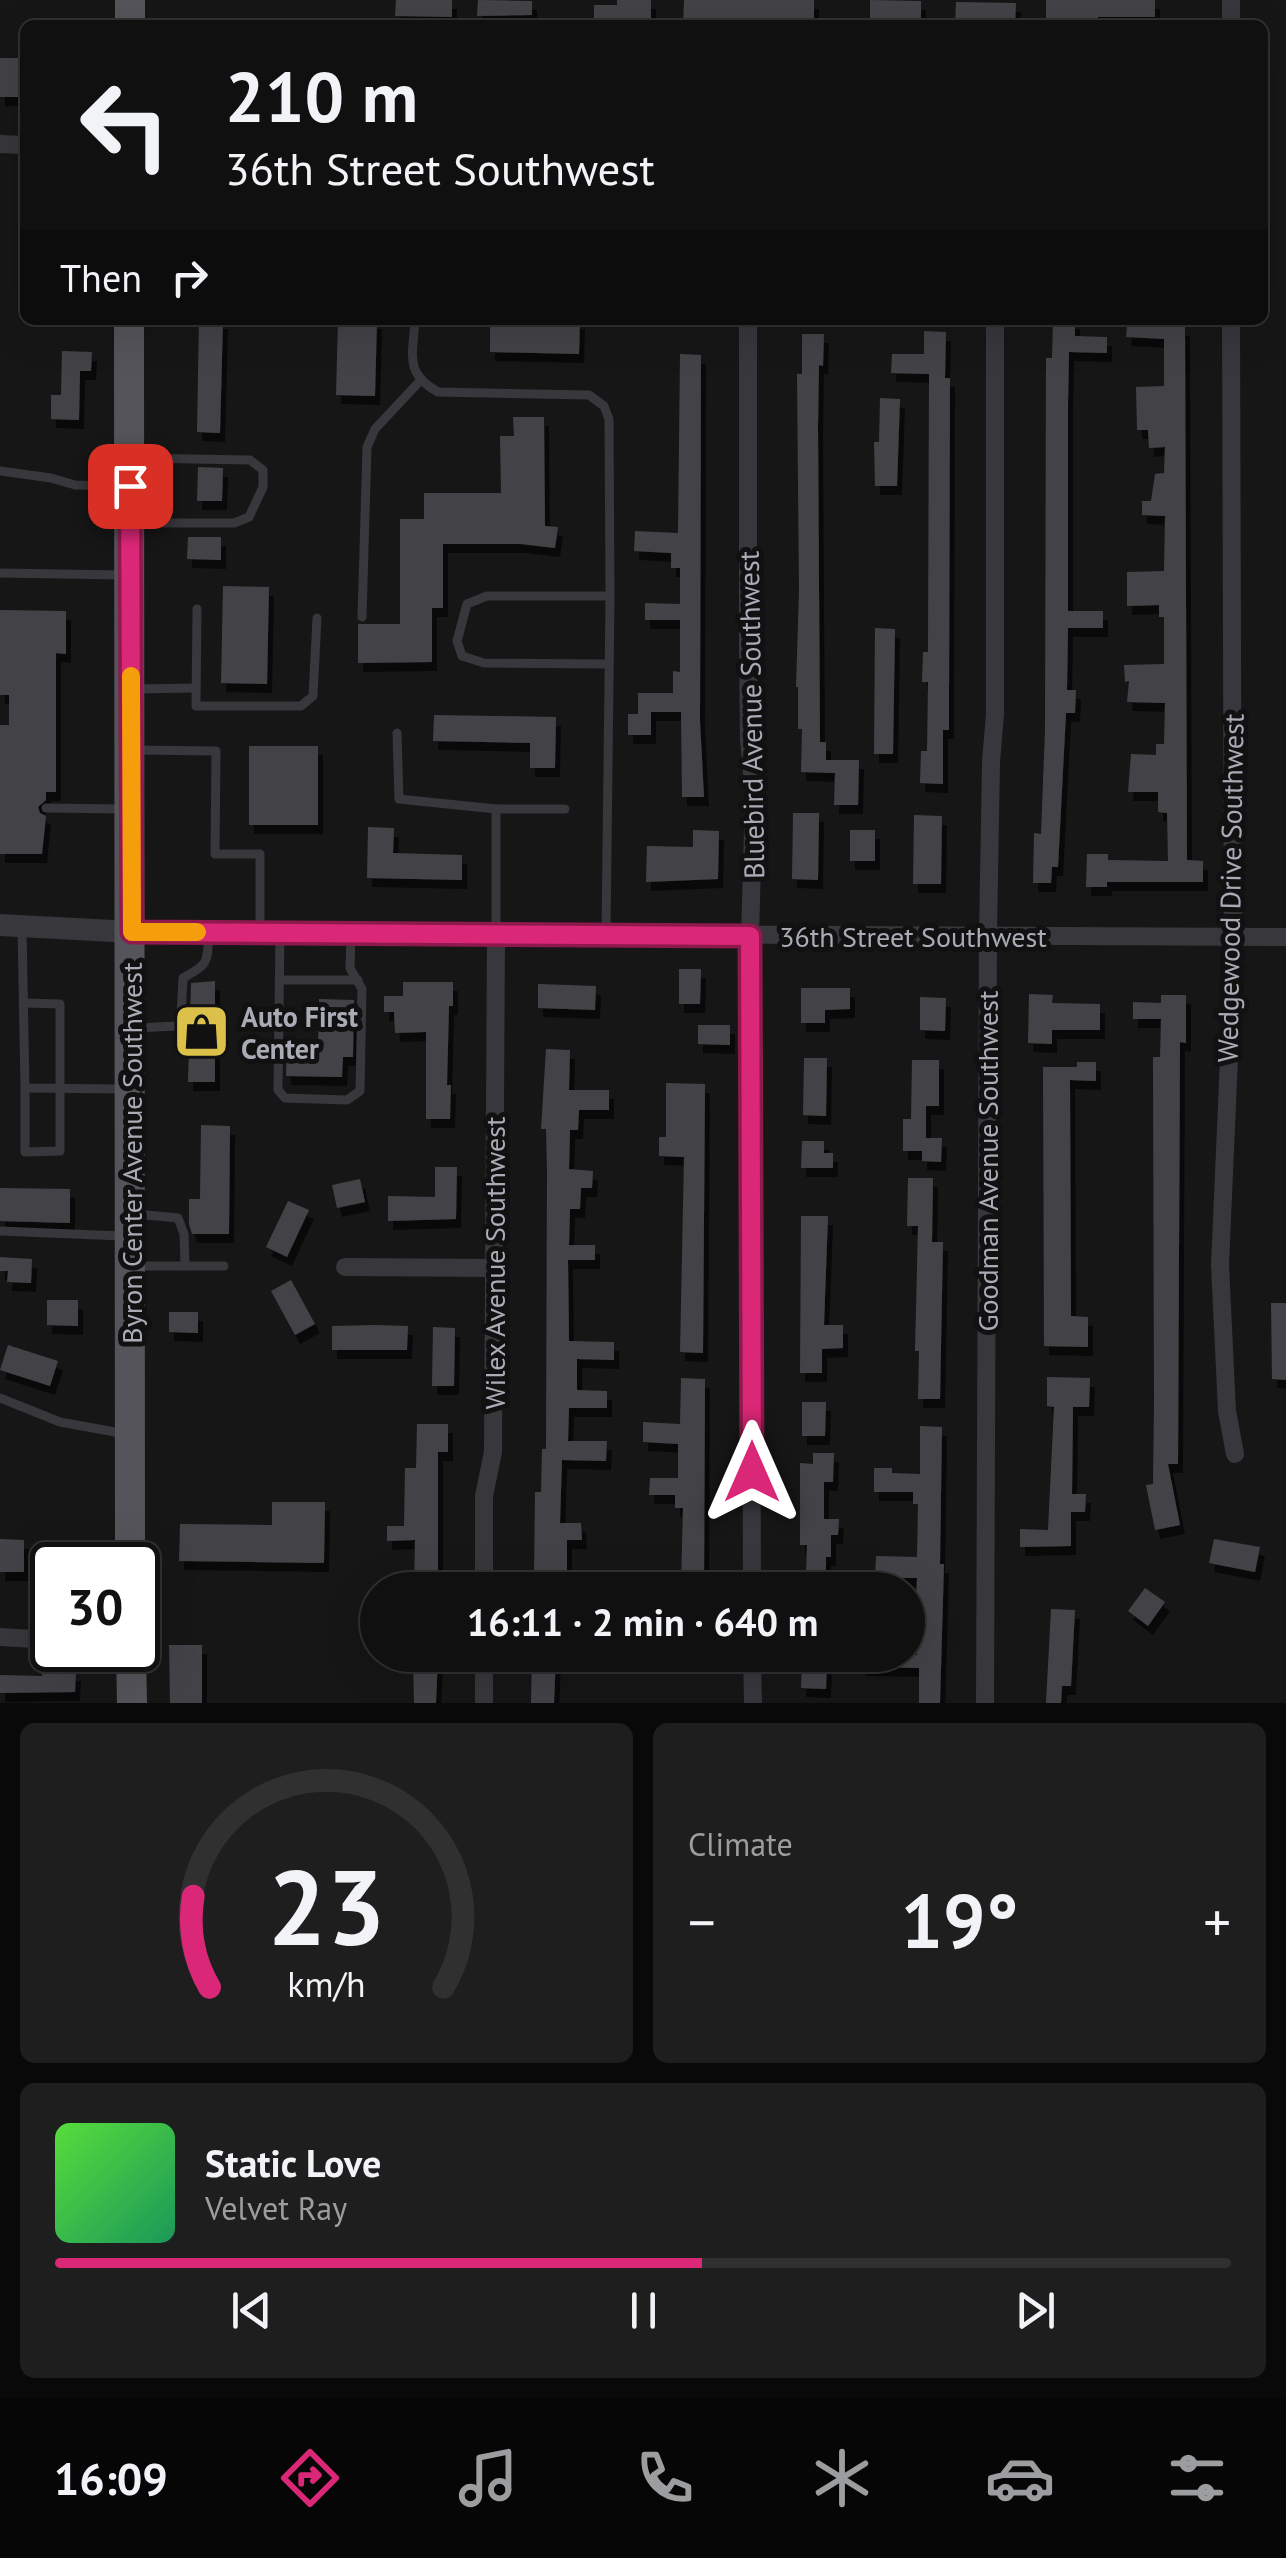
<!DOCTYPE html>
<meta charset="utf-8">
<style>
:root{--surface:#101011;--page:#1e1e1f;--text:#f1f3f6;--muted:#9c9d9f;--line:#303031;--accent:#db2777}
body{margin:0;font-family:"PT Sans",sans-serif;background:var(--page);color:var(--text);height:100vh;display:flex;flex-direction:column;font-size:38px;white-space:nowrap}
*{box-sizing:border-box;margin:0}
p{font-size:32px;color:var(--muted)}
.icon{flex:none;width:55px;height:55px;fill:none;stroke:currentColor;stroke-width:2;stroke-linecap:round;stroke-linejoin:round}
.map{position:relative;height:1703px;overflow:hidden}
.panel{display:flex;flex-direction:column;gap:20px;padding:20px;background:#090909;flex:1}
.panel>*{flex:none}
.top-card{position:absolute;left:20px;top:20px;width:1248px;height:305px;border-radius:15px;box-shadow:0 10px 40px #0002,0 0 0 2px var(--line);background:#101011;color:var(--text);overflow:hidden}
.speed{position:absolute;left:30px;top:1542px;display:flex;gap:20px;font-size:50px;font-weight:700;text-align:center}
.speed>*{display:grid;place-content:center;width:130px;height:130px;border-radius:50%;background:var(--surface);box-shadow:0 10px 40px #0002,0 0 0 2px var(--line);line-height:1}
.speed .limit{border:5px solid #111;border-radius:15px;background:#fff;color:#111}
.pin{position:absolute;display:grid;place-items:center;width:85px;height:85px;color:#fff;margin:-42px;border-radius:20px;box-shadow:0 5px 15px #0006}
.me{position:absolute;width:110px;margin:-55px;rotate:0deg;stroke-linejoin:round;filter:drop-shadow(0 0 8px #0008)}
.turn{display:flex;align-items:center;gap:35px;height:210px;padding:0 40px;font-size:45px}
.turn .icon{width:130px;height:130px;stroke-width:2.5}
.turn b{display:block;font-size:70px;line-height:85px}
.then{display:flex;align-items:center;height:95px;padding:0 40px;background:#0003;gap:20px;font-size:38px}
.big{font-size:75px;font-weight:700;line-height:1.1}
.panel .tile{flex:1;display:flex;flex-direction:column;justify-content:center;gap:15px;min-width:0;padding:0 35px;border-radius:15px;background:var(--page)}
.panel .dial{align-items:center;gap:0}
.dial svg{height:260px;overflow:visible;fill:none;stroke:var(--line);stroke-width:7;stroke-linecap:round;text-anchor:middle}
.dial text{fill:var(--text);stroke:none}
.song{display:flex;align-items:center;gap:30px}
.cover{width:120px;height:120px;border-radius:15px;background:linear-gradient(135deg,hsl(110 70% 55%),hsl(150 70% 35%))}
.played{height:10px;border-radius:5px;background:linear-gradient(90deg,var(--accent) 55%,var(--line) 55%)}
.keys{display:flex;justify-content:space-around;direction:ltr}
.heat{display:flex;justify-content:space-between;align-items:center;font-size:55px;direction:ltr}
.panel .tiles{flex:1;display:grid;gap:20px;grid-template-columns:1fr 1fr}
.tile:last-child{grid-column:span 2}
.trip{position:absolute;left:360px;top:1572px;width:565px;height:100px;border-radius:50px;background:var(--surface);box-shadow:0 10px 40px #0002,0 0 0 2px var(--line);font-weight:700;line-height:100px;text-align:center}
.tab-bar{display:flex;height:160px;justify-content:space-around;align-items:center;background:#060607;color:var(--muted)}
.tab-bar .icon{width:70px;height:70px}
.tab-bar .on{color:var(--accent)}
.tab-bar b{font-size:45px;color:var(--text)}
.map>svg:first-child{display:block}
.building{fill:#434347;filter:url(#shadow)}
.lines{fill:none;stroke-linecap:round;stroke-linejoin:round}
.service{stroke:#37373c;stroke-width:9}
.minor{stroke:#37373c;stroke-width:18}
.tertiary{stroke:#37373c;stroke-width:22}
.primary{stroke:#54545a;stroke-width:30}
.route-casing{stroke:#8e194d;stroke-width:25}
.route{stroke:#db2777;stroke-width:18}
.slow{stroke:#f59e0b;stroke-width:18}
.labels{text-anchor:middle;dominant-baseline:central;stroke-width:10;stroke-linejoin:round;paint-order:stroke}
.street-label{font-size:28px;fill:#a9abb5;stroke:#111112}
.poi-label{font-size:28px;font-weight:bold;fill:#a9abb5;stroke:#111112;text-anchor:start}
</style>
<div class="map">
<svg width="1286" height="1703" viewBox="0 0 1286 1703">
<defs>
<filter id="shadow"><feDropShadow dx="5" dy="9" stdDeviation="0" flood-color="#0009"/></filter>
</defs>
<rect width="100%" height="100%" fill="#161617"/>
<g class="building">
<path d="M396 0H452V17L395 16Z"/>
<path d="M478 0 532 1V15L477 16Z"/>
<path d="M617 0H651V23L617 25V19H594V5H617Z"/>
<path d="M684 0H814V22L743 21V25H683Z"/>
<path d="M870 0 921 1V25H887V20H870Z"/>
<path d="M1046 0H1155V17H1098V23H1046Z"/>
<path d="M956 2 1016 3 1015 25H955Z"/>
<rect x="0" y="58" width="25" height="39"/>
<path d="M199 320H223L220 433 197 432Z"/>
<path d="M338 320H377L375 396 336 395Z"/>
<path d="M490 320H580L579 354 490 352Z"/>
<path d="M1053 320H1075V336L1107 337V353L1069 352 1068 404V611H1103V628H1068L1067 690H1076L1075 713H1066L1058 867H1052L1051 883H1033L1034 833 1041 834 1045 730 1046 358H1052Z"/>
<path d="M1134 320H1150V326L1185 327 1187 860 1203 861V882H1107V887H1086L1087 854H1108V860L1168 861 1167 813 1158 812V792H1128L1131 754 1156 755V744H1164L1165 703 1127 702 1129 681 1125 682 1124 665 1164 664V617H1159V605L1127 606V572L1164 571 1165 516 1142 515V501H1151L1155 474 1164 473 1165 447 1149 448 1148 430H1137L1136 387 1164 386V339L1126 337 1127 326H1134Z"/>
<path d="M924 331 946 332 945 378H950L949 698V730H943V784L920 783 921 751H927L928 682H922L923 652H928L929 374 891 373 892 354H924Z"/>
<path d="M802 334H824L823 366 819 365 818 426 820 742H826V760H859L858 805H834L835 773 801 772 802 729H798V687H796L799 592 797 374H802Z"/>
<path d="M62 351 92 352 91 371H80L79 420 51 419V395H61Z"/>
<path d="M680 354 701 355 700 721 704 797H682L681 712H651V735H628V714H638V693H673V671L680 672V620H645V603L680 604V568H671V553L634 551 635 531 678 533Z"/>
<path d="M880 398 900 399 897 486H875L874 442H879Z"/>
<path d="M513 417H544L545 526 558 527 555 548 521 544H443V608H432V662L358 663V624H400V519H424V493H501L500 436H514Z"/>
<path d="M198 467 223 468 222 501H197Z"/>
<path d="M188 537H221V560L187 559Z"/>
<path d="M223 586 269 587 267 684 221 683Z"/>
<path d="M0 610 66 611V654L56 653V792H46V800L38 807 40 813 46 816 42 854H0V725H9V695H0Z"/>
<path d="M875 628 895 629 893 754H874Z"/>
<path d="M434 715 556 717 555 768H530V743L433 741Z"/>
<rect x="249" y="746" width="69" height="79"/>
<path d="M793 813H819L818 880 792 879Z"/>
<path d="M914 815 942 816 941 884H913Z"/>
<path d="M368 827 394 828 393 853 462 855V880L367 878Z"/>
<path d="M693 830 719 831 718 879 646 882 647 846 693 847Z"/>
<rect x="850" y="830" width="25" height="31"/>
<path d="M679 969H701L700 1004H679Z"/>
<path d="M215 981V1082H188L191 983Z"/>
<path d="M403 982H453V1006H449L447 1085H451L450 1119H426V1032L395 1033 394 1012H384V996H403Z"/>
<path d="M538 984 596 986 595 1010 538 1008Z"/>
<path d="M801 988H850V1009L825 1010V1023H801Z"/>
<path d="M1029 994 1053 995 1052 1003 1100 1004V1030H1052V1044L1028 1043Z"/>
<path d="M1161 995H1186V1043L1180 1042 1178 1464H1168L1180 1525 1155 1530 1146 1485 1153 1484 1154 1403 1153 1057H1160L1161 1019H1133V1002L1161 1003Z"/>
<path d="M920 997 946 998 945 1031 920 1030Z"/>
<path d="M319 999 354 1000 353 1057H343L342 1077 286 1076 287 1045 318 1046Z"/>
<path d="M698 1025H730V1045L698 1044Z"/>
<path d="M546 1049 570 1050 569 1090H609V1110H579L578 1130H570L569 1169 593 1171 592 1188H581L580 1209H570L569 1245H595V1260H568L569 1341 614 1342V1360L577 1359V1390L607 1391V1408H569L568 1441H607L606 1461 562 1460 560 1523H581L582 1540H567V1581L534 1580 535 1492H541L542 1449H546L547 1171 546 1129H541Z"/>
<path d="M804 1058H827L826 1116 803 1115Z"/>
<path d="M912 1060H939V1106H926V1138H942L941 1162 922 1161V1151H903V1119H911Z"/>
<path d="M1077 1062H1096V1081L1070 1080 1071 1316 1088 1317V1347L1044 1346 1043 1067H1077Z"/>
<path d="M666 1083 705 1084 703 1353 680 1352 684 1157 659 1156V1137H666Z"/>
<path d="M201 1125 230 1126 229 1234H192L189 1224V1199H200Z"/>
<path d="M802 1141H824V1153H833V1168H801Z"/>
<path d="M435 1167H457L456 1219 388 1221V1196L435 1197Z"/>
<path d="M908 1178H933L932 1242H943L940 1399H918L919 1351H915L918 1226H907Z"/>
<path d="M360 1179 365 1202 337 1208 332 1185Z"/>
<path d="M0 1188 70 1189V1223L0 1221Z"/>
<path d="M288 1201 309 1210 287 1257 266 1247Z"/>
<path d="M801 1216H828L824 1325H843V1348L822 1349V1373H800Z"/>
<path d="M0 1257 32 1259 31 1283 7 1282 8 1271H0Z"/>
<path d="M291 1280 315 1324 295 1335 271 1291Z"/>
<path d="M47 1300H78V1326L47 1325Z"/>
<path d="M1271 1303H1286V1380L1272 1379Z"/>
<path d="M169 1312H198V1333L169 1332Z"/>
<path d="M376 1325 408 1326 407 1350H332V1326Z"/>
<path d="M433 1327 455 1328 454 1386H432Z"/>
<path d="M8 1345 58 1361 50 1386 0 1370Z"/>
<path d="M1047 1377 1090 1378 1089 1407H1073L1072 1494H1086L1085 1512H1071V1546L1020 1547V1529L1048 1530 1054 1407 1047 1406Z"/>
<path d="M681 1378 705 1379 704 1584H681L683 1508H675V1495H649L650 1478H678V1444L643 1442V1422L680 1424Z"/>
<path d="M802 1402H826L825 1436H802Z"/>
<path d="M417 1424H448V1452H438V1590H414L415 1540 387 1541V1526H404L405 1468H416Z"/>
<path d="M920 1426 942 1427 940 1564H944L940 1703H919V1668L861 1667V1655H917V1620H908V1604H916L917 1578H875L876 1556 917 1557 918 1504H913V1492H874V1468H892V1473L920 1474Z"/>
<path d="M813 1453H834L833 1482H824V1519H839L838 1535H831V1557H826V1590H801V1574H806L807 1545H800V1463L813 1464Z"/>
<path d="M272 1502H325L324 1563 179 1561 180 1524 272 1525Z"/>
<path d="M0 1539 24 1540V1572H0Z"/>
<path d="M1214 1539 1260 1547 1255 1572 1209 1563Z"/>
<path d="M1145 1588 1165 1602 1148 1626 1128 1611Z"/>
<path d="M1051 1609 1075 1610 1071 1686H1062L1061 1703H1046Z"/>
<path d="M169 1645H202V1703H170Z"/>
<path d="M413 1655H438L436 1703H414Z"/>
<path d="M532 1655H556L554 1703H531Z"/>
<path d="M802 1659H827L826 1689 801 1688Z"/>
<path d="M42 1672H76L75 1692 0 1693V1675L42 1676Z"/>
</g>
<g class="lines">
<g class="service">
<path d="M415 320C413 355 404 373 438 392L589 395 604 406 609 419 610 596 606 934"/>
<path d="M0 471 51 478 75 485 126 486"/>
<path d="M133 523H234L249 517 263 487V470L250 460 135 458"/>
<path d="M0 573 122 575"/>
<path d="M197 609 196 706H301L313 696 317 618"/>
<path d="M362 617 367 447 375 429 419 382"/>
<path d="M609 664 484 663 462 656 457 641 467 604 487 596H610"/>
<path d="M134 689 196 688"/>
<path d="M397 733 399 799 496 809V934"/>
<path d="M134 750 216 751 215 854H260V932"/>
<path d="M46 808 124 809"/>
<path d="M496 809H565"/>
<path d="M22 927 25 1088 123 1089"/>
<path d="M280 933 278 1090 285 1098 347 1100 360 1091 362 989 350 968 351 934"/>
<path d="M279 980H358"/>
<path d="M23 1003 60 1004V1151L25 1152V1088"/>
<path d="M134 1028 177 1026 181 1017 183 978C210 963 207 963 209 932"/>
<path d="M136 1214 178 1218 184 1234 185 1266"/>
<path d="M0 1231 122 1236"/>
<path d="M133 1266H224"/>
<path d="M0 1398 60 1422 126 1434"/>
</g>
<g class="minor">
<path d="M1231 0V25"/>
<path d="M0 144 25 145"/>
<path d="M748 320V647L749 740 754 793 750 937 752 1590"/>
<path d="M1231 320 1233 967 1220 1265 1227 1411 1235 1454"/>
<path d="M132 932 1286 937"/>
<path d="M345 1267 495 1268"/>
<path d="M484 1590V1496L493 1452 496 934"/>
<path d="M0 1637 52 1640"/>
<path d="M484 1655V1703"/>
<path d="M752 1655 753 1703"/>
<path d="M985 1703 988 934 991 762 995 714V320"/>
</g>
<path class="tertiary" d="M0 925 132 932"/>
<g class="primary">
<path d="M130 25V0"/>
<path d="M129 320 130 1565"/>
<path d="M131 1650 132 1703"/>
</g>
</g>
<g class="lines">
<defs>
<path id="route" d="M130 486 132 932 750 936 752 1472"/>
</defs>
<use href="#route" class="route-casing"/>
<use href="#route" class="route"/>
<path class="slow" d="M131 676 132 932H197"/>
</g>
<defs>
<symbol id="shop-square" viewBox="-11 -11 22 22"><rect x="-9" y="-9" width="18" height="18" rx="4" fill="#dbc04a" stroke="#111112"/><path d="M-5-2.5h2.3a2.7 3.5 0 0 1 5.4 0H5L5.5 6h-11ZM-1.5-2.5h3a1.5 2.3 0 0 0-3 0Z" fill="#111"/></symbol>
</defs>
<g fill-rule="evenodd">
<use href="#shop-square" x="170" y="1000" width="63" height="63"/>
</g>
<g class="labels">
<g class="street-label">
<text transform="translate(751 715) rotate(-91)">Bluebird Avenue Southwest</text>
<text transform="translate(1230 888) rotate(-89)">Wedgewood Drive Southwest</text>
<text x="913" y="936">36th Street Southwest</text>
<text transform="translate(131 1153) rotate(-90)">Byron Center Avenue Southwest</text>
<text transform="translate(987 1161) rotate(-90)">Goodman Avenue Southwest</text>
<text transform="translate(494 1263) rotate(-90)">Wilex Avenue Southwest</text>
</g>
<g class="poi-label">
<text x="241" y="1016">Auto First<tspan x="241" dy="32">Center</tspan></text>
</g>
</g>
</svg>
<div class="speed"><div class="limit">30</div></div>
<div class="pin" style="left:130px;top:486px;background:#d93025"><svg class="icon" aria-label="arrive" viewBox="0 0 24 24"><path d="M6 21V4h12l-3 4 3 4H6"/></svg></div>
<svg class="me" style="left:752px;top:1472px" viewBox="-20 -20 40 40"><path d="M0-17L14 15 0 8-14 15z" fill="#db2777" stroke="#fff" stroke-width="4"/></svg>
<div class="trip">16:11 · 2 min · 640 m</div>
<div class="top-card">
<div class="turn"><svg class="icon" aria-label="left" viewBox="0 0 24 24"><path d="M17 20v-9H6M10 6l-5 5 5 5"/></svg><div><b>210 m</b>36th Street Southwest</div></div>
<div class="then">Then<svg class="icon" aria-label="right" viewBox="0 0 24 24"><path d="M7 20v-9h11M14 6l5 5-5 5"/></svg></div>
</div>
</div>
<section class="panel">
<div class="tiles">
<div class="tile dial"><svg viewBox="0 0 100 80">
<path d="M14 69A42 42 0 1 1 86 69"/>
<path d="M14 69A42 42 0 0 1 9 41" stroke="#db2777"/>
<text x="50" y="56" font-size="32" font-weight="700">23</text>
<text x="50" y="72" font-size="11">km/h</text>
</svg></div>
<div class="tile"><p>Climate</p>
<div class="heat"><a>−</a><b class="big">19°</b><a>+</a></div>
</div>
<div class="tile">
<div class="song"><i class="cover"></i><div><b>Static Love</b><p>Velvet Ray</p></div></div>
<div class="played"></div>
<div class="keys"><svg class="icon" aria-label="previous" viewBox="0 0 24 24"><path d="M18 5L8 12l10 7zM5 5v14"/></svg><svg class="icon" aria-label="pause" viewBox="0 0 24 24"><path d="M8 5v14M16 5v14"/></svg><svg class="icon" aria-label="next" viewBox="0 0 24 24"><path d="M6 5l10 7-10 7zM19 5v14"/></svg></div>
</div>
</div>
</section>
<nav class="tab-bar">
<b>16:09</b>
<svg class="icon on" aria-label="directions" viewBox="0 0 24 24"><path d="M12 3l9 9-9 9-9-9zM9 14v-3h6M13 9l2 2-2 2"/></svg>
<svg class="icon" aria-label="music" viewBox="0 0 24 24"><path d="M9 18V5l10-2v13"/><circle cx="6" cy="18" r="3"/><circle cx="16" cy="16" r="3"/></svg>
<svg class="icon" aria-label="phone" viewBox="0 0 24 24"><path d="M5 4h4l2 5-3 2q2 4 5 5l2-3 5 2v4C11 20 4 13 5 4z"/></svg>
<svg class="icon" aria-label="climate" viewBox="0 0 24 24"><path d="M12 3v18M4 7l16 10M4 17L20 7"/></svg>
<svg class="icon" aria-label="car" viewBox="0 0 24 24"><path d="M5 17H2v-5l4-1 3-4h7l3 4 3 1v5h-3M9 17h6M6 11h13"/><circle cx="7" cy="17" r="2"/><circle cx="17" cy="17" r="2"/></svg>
<svg class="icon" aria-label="filters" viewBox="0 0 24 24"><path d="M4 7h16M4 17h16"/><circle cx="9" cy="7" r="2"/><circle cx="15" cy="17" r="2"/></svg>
</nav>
